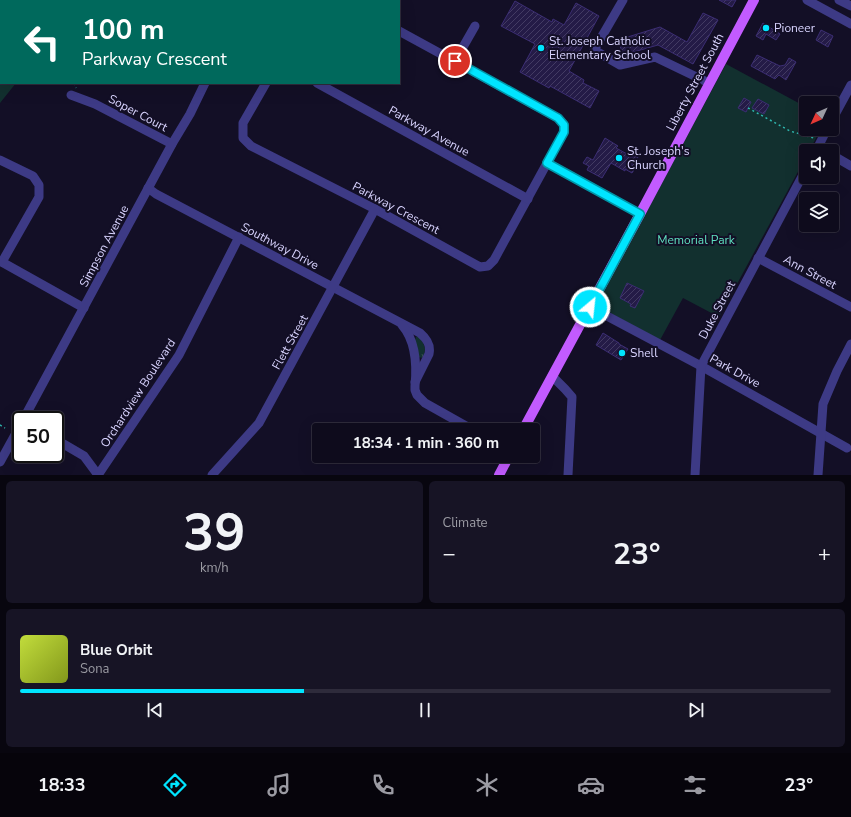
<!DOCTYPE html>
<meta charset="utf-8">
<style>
:root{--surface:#0e0b1c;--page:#171425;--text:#f1f3f6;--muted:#9b9ba3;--line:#2e2b3b;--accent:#00e5ff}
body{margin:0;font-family:"Nunito Sans",sans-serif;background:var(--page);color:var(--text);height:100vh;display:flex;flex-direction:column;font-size:15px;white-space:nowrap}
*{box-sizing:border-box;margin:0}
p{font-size:13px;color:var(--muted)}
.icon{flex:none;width:22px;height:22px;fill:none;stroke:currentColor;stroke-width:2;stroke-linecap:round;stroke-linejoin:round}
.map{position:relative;height:475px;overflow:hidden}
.side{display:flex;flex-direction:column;gap:6px;padding:6px;background:#08060f;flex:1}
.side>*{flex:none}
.guide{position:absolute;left:0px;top:0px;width:400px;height:84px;box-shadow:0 4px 16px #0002,0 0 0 1px var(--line);background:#00695c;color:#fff;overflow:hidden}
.needle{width:26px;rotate:226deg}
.buttons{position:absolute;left:799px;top:96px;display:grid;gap:8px}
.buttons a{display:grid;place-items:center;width:40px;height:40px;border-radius:4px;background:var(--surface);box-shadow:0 4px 16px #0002,0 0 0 1px var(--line);font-size:20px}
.speed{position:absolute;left:12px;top:411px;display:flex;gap:8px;font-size:20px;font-weight:700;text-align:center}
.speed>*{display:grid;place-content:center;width:52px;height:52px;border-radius:50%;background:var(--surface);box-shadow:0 4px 16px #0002,0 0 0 1px var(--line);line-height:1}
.speed .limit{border:2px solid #111;border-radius:6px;background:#fff;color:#111}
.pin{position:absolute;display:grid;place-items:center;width:34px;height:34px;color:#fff;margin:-17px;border:2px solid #fff;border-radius:50%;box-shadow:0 1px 4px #0007}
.me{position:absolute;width:44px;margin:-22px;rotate:28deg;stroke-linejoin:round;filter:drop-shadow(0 0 3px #0008)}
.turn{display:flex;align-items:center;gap:14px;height:84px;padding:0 16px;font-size:18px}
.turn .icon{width:52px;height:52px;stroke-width:2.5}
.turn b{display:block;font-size:28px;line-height:34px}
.big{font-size:30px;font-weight:700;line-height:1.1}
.side .card{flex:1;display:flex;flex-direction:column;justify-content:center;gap:6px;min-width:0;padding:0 14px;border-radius:6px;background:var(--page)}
.side .dial{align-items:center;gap:0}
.dial b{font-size:52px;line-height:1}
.song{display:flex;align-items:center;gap:12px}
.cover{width:48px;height:48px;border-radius:6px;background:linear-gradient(135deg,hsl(70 70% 55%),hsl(70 70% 35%))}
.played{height:4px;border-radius:2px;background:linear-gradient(90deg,var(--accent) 35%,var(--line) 35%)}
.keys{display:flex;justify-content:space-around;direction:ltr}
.heat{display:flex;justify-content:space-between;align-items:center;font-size:22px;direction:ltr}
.side .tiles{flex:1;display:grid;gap:6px;grid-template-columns:1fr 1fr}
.card:last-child{grid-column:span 2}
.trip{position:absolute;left:312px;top:423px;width:228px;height:40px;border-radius:4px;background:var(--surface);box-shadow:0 4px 16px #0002,0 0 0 1px var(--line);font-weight:700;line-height:40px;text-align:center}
.tab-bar{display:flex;height:64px;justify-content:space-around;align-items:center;background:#06040b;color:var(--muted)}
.tab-bar .icon{width:28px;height:28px}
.tab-bar .selected{color:var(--accent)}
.tab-bar b{font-size:18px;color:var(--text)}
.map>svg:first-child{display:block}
.grass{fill:url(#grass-tufts)}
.park{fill:#12302f}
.building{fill:url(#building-hatch);stroke:#3b2d73}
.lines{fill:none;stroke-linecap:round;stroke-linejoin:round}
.path{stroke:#2fb8b0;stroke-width:1.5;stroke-dasharray:2 3;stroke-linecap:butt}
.minor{stroke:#3d3a85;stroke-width:9}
.major{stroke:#c25bff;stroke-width:10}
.route-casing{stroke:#0095a6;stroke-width:10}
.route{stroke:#00e5ff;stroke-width:7}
.poi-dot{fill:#00e5ff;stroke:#130f26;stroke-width:1.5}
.labels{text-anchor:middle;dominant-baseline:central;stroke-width:4;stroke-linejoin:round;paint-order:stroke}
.poi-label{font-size:12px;fill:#d9d4ff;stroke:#130f26;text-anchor:start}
.street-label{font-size:12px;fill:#d9d4ff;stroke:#130f26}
.park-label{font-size:12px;fill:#5fe0c0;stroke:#130f26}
</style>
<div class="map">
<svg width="851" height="475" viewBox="0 0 851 475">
<defs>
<pattern id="grass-tufts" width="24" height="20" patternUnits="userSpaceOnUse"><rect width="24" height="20" fill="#12302f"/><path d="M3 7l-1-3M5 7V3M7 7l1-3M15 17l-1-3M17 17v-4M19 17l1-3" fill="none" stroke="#344d4e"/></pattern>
<pattern id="building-hatch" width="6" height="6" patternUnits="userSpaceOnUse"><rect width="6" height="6" fill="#241b47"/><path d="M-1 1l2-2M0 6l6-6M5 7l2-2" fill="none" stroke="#433b63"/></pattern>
</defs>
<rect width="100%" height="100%" fill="#130f26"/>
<path class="grass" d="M418 336C424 343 428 350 422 358L419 357 415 340 416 337Z"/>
<g class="park">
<path d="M0 0H140L142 1H1V83H16L0 103Z"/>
<path d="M726 64 806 107V129H821L809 151H806V157L719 317 683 298 660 340 601 308 598 304 599 300Z"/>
</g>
<g class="building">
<path d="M719 0H736L732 7Z"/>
<path d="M515 1 552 22 553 19 564 25 576 3 599 16 569 71 584 80 583 83 599 91 590 108 550 86 549 88 520 72 535 44 501 26Z"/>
<path d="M703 13 718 20 693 64 658 45 623 55 618 40 660 27 687 42Z"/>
<path d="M763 23 780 34 776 40 766 34 763 40 756 36Z"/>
<path d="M821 30 833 36 828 47 816 40Z"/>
<path d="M757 55 780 66 785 65 789 58 796 62 786 80 779 75 775 79 751 66Z"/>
<path d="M744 98 751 102 746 112 738 108Z"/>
<path d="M758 99 769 105 764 114 752 108Z"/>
<path d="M605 138 618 146 616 148 629 155 630 152 638 157 636 160 639 162 632 173 625 169V171L611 163 602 178 587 170 589 166 583 163 587 157 593 160Z"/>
<path d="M627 283 644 291 635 308 630 306 631 304 620 298Z"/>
<path d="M603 333 619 343V344L628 349 621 360 596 345Z"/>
</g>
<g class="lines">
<g class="path">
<path d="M74 83 76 88"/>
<path d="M748 108 790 131 810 137 814 138"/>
<path d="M0 425 5 428"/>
</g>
<g class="minor">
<path d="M341 0 343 1"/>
<path d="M623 0 594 50 620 65 655 57 709 83"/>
<path d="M807 0 851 24"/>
<path d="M839 0 851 6"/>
<path d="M142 1 145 0"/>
<path d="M246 1V0"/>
<path d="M312 1V0"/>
<path d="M0 29H1"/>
<path d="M455 61 475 26"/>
<path d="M266 83 243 123V138L251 146 375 209 480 267 488 266 494 260 564 132V125L558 118 399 31"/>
<path d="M317 83 528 199"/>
<path d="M71 95 95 104 172 144"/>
<path d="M832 120 851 85"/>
<path d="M816 151 827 129"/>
<path d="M832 155 851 166"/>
<path d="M0 160 33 176 39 185V197L2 262"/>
<path d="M547 163 640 214"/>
<path d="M148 188 156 194 420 333C427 339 431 345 429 354L415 382"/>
<path d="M758 258 851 307"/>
<path d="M0 261 84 308"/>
<path d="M590 307 701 366 847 448"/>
<path d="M402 325C416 341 417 365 415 386V390L417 395 425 403 473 430"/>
<path d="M552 376 565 389 572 397 568 475"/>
<path d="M23 420 172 144 190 114 205 83"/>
<path d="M55 439 84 456 98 475"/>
<path d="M0 462 21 424"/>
<path d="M98 475 179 355 239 237"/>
<path d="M212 475 259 423 375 209"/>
<path d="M695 475 701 366 806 169"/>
<path d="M818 475 823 404 837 371 851 344"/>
</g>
<g class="major">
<path d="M523 430 640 214 754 0"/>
<path d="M499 475 509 456"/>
</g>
</g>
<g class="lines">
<defs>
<path id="route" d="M455 61 558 118 564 125V132L547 163 640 214 590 307"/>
</defs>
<use href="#route" class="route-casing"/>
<use href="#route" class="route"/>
</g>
<g class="poi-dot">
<circle cx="766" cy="28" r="4"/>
<circle cx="541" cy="48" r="4"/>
<circle cx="619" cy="158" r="4"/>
<circle cx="622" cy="353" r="4"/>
</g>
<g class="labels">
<g class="poi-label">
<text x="774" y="28">Pioneer</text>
<text x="549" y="41">St. Joseph Catholic<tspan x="549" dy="14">Elementary School</tspan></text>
<text x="627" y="151">St. Joseph's<tspan x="627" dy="14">Church</tspan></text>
<text x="630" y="353">Shell</text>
</g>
<g class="street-label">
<text transform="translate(695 82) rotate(-62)">Liberty Street South</text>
<text transform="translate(138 113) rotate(28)">Soper Court</text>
<text transform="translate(429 131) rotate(29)">Parkway Avenue</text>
<text transform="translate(396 208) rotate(28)">Parkway Crescent</text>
<text transform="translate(104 246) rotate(-62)">Simpson Avenue</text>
<text transform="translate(280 246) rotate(28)">Southway Drive</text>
<text transform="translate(810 272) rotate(28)">Ann Street</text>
<text transform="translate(717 310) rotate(-62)">Duke Street</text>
<text transform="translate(290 342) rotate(-61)">Flett Street</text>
<text transform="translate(735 371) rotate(29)">Park Drive</text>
<text transform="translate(138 393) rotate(-57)">Orchardview Boulevard</text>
</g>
<g class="park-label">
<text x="696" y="240">Memorial Park</text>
</g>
</g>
</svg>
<div class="buttons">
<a><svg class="needle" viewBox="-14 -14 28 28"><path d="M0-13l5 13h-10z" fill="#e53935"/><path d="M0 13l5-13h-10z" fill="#9b9ba3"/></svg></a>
<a><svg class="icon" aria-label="sound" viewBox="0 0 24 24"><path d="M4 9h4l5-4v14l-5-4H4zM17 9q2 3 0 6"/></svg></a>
<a><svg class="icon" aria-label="layers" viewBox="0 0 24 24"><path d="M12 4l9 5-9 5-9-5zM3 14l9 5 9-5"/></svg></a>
</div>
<div class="speed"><div class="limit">50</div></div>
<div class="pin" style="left:455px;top:61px;background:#d93025"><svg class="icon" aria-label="arrive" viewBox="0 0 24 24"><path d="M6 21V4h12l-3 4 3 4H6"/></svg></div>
<svg class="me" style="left:590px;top:307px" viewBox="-20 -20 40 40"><circle r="17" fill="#00e5ff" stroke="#fff" stroke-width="3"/><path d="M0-11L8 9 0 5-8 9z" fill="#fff"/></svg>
<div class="trip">18:34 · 1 min · 360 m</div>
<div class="guide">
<div class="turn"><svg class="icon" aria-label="left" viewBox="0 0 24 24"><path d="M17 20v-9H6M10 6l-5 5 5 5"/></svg><div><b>100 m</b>Parkway Crescent</div></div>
</div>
</div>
<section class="side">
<div class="tiles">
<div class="card dial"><b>39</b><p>km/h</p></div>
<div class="card"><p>Climate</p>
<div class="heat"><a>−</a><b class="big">23°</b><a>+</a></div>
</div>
<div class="card">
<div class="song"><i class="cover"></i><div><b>Blue Orbit</b><p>Sona</p></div></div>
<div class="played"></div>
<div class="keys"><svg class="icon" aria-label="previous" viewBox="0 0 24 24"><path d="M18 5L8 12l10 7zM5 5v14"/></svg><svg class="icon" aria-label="pause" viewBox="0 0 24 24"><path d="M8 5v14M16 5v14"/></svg><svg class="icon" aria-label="next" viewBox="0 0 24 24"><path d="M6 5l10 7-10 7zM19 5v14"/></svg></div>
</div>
</div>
</section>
<nav class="tab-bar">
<b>18:33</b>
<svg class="icon selected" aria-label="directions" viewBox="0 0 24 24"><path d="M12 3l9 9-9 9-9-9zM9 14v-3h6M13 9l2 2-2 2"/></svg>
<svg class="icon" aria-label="music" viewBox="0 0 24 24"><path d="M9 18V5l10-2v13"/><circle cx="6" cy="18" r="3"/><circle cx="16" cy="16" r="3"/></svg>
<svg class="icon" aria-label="phone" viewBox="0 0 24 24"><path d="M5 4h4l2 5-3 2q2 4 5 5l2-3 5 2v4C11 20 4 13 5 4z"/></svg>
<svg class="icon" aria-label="climate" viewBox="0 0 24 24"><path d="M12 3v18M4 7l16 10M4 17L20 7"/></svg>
<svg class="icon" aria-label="car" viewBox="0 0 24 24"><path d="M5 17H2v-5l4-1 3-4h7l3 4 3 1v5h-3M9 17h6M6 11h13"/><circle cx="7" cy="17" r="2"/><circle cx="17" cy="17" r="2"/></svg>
<svg class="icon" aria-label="filters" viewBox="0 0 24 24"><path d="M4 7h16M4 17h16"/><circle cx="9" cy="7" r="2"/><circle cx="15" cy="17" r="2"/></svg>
<b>23°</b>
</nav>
